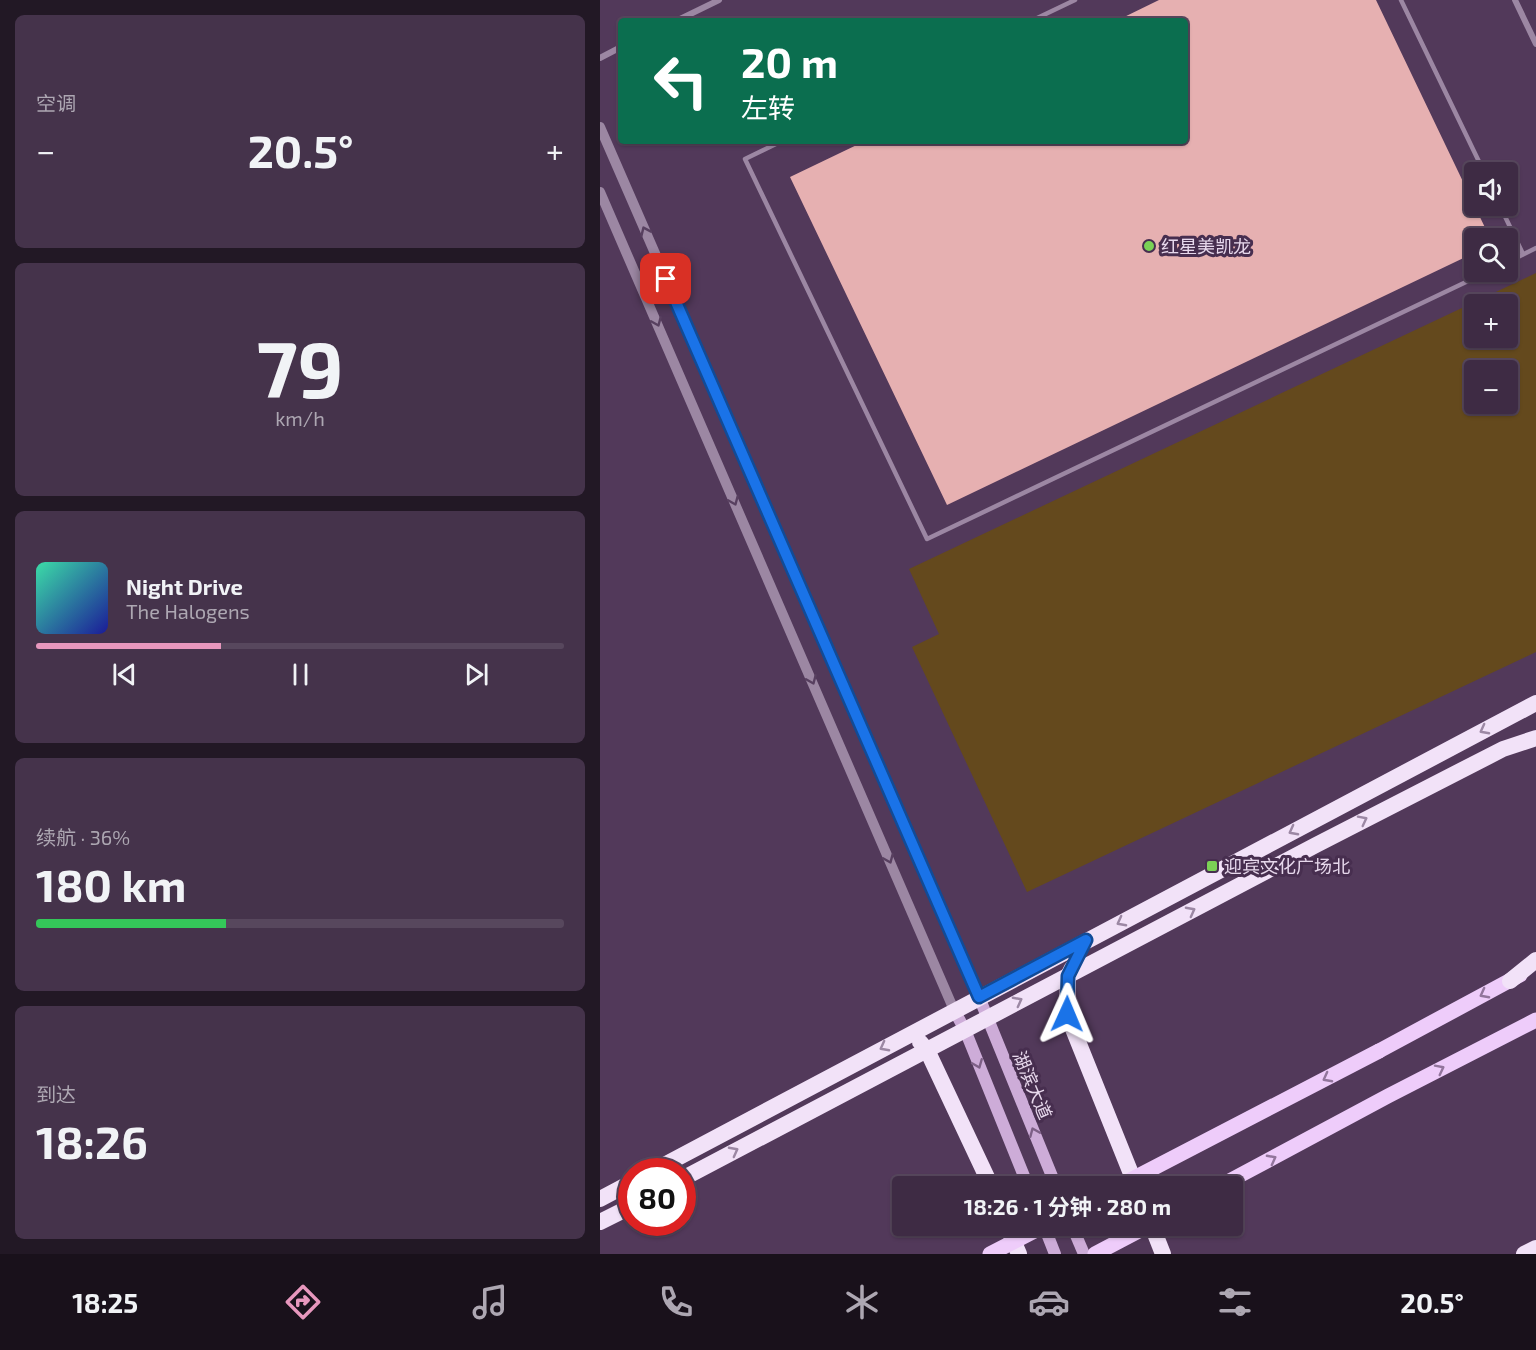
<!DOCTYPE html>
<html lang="zh">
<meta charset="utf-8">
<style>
:root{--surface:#3e2b44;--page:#45334b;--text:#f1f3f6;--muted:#ada7b2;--line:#57475d;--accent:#e797bd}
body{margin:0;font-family:"Exo 2","Noto Sans SC",sans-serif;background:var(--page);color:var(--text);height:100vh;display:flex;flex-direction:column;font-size:22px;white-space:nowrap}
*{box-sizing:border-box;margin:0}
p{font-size:20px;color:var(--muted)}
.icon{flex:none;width:33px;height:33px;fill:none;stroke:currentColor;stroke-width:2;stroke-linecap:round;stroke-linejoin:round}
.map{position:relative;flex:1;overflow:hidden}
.panel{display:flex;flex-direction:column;gap:15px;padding:15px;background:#221825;width:600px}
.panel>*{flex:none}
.top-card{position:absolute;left:18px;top:18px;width:570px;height:126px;border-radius:6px;box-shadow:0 2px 4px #0004,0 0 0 2px var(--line);background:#0b6e4f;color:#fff;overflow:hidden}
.buttons{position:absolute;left:864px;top:162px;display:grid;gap:12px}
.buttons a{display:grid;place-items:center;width:54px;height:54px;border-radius:6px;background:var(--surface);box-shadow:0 2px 4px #0004,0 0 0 2px var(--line);font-size:30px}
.speed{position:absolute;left:18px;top:1158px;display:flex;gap:12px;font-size:30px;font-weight:700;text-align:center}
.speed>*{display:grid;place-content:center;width:78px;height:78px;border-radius:50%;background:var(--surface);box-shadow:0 2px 4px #0004,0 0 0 2px var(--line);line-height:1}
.speed .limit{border:9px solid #d22;background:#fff;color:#111}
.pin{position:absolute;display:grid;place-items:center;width:51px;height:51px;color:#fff;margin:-26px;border-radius:12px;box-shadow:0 3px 9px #0006}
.me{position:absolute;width:66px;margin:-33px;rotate:1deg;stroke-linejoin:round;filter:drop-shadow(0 0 4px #0008)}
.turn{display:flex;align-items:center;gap:21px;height:126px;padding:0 24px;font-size:27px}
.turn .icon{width:78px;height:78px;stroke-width:2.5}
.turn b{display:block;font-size:42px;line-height:51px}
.big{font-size:45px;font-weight:700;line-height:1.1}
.panel .tile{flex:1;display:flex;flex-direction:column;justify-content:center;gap:9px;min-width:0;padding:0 21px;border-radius:9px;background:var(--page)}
.panel .dial{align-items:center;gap:0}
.dial b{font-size:78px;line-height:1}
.song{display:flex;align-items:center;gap:18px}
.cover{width:72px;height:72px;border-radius:9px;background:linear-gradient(135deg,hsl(160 70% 55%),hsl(240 70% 35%))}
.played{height:6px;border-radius:3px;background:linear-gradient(90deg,var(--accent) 35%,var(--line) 35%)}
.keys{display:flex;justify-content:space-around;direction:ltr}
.heat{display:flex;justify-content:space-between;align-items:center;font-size:33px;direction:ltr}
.charge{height:9px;border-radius:4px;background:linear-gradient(90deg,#34c759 36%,var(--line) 0)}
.trip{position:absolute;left:292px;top:1176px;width:351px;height:60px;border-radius:6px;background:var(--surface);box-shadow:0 2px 4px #0004,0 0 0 2px var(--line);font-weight:700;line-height:60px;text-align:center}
.dock{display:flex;height:96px;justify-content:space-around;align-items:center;background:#19111b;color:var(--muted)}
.dock .icon{width:42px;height:42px}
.dock .on{color:var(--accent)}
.dock b{font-size:27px;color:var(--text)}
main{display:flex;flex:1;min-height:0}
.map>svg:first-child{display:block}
.green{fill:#64491d;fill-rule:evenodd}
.building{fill:#e6b0b1}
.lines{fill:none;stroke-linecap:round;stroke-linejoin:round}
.service{stroke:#9c87a3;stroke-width:4.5}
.minor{stroke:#9c87a3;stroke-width:6}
.tertiary{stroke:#9c87a3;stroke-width:10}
.secondary{stroke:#cdacd8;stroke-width:12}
.primary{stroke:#eeccfa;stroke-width:15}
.trunk{stroke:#f2e2f8;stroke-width:16}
.primary-bridge{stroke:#eeccfa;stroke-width:15}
.oneway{stroke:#584060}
.oneway2{stroke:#9c88a4}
.oneway3{stroke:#92759c}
.oneway4{stroke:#7d6086}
.route-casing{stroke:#114b97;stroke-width:15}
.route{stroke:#1a73e8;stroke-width:10}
.poi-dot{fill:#7bd156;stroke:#472e4f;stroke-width:2}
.labels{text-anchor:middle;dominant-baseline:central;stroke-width:6;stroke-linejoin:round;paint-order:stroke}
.poi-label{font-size:18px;fill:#e7d8ec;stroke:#472e4f;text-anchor:start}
.street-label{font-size:18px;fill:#e7d8ec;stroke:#472e4f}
</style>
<main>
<section class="panel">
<div class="tile"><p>空调</p>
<div class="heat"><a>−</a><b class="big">20.5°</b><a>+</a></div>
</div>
<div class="tile dial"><b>79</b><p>km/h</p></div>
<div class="tile">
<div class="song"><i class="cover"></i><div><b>Night Drive</b><p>The Halogens</p></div></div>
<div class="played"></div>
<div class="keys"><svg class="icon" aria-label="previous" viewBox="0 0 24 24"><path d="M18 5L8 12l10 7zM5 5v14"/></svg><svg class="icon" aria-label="pause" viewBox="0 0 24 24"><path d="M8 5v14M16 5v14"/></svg><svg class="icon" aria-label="next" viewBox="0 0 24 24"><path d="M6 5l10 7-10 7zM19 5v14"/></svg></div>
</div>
<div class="tile"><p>续航 · 36%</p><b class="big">180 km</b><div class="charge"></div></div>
<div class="tile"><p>到达</p><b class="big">18:26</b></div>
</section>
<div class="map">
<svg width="936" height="1254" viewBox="0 0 936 1254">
<rect width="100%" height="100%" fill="#52395a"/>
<path class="green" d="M936 273V652L427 892 312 647 339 634 309 569ZM874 304H908V338H874ZM874 370H908V404H874Z"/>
<path class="building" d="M559 0H776L890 238H874V253L347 505 190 177 265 141H585V21H516Z"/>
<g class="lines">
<g class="service">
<path d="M801 0 884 172"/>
<path d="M431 21 475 0"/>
<path d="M182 141 145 159 327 539 887 272"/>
<path d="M900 206 923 254"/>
<path d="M908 262 936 248"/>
</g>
<g class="minor">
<path d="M915 0 936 44"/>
<path d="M76 21 119 0"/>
<path d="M0 58 21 47"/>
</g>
<g class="tertiary">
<path d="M0 127 379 997"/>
<path d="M0 192 354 1010"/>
</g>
<g class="secondary">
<path d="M379 997 456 1186"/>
<path d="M354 1010 365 1030 428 1186"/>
<path d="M444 1226 455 1254"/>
<path d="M472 1226 484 1254"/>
</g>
<g class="primary">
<path d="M779 1051 920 975"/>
<path d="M620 1186 788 1096 936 1020"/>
<path d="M495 1254 548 1226"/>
</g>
<g class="trunk">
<path d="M472 968 468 976 467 1014 536 1186"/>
<path d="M910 981 936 960"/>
<path d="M320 1042 327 1050 391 1186"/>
<path d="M51 1172 936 703"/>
<path d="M82 1179 716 845 903 749 936 738"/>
<path d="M0 1199 32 1182"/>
<path d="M0 1222 32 1206"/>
<path d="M407 1226 419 1254"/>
<path d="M552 1226 563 1254"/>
<path d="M924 1254 936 1248"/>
</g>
<g class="primary-bridge">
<path d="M519 1186 779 1051"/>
<path d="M390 1254 444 1226"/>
</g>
</g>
<defs><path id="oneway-chevron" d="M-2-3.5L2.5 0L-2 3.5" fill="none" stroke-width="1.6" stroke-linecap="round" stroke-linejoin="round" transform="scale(1.5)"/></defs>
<g class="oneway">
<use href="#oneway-chevron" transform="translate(45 231) rotate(-114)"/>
<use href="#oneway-chevron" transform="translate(57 322) rotate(67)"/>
<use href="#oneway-chevron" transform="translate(134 501) rotate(67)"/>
<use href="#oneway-chevron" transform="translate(212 680) rotate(67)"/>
<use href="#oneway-chevron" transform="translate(289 859) rotate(67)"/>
</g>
<g class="oneway2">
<use href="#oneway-chevron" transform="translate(884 730) rotate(152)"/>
<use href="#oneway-chevron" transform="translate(763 820) rotate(-27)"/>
<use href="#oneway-chevron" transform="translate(693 831) rotate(152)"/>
<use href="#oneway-chevron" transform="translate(591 911) rotate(-28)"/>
<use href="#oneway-chevron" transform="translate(521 922) rotate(152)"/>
<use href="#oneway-chevron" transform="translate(418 1001) rotate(-28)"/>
<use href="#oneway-chevron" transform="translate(284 1047) rotate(152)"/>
<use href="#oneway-chevron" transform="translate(134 1151) rotate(-28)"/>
</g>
<g class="oneway3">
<use href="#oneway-chevron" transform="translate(884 994) rotate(152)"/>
<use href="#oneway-chevron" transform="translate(840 1069) rotate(-27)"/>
<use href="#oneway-chevron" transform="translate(727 1078) rotate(152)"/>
<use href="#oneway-chevron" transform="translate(672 1159) rotate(-28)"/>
</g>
<g class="oneway4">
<use href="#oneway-chevron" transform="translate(378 1064) rotate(68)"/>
<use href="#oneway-chevron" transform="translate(434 1132) rotate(-113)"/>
</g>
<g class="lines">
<defs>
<path id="route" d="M66 279 379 997 486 940 468 976 467 1014"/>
</defs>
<use href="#route" class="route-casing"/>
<use href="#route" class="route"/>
</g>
<g class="poi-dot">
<circle cx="549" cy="246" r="6"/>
<rect x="606" y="860" width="12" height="12" rx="3"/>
</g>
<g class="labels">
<g class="poi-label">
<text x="561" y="246">红星美凯龙</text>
<text x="624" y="866">迎宾文化广场北</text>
</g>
<g class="street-label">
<text transform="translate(433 1085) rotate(67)">湖滨大道</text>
</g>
</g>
</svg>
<div class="buttons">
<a><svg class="icon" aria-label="sound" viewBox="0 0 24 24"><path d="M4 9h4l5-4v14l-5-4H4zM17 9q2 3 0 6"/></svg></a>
<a><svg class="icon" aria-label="search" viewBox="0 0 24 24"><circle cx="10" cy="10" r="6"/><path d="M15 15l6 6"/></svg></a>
<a>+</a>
<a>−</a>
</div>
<div class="speed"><div class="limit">80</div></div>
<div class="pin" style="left:66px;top:279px;background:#d93025"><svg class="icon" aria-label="arrive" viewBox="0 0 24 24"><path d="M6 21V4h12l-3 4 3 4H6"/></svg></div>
<svg class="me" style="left:467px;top:1014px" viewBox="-20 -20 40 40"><path d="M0-17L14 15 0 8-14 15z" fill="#1a73e8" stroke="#fff" stroke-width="4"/></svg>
<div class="trip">18:26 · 1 分钟 · 280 m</div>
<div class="top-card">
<div class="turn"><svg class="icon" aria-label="left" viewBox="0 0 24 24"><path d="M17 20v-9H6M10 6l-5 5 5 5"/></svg><div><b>20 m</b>左转</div></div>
</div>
</div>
</main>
<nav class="dock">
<b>18:25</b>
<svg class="icon on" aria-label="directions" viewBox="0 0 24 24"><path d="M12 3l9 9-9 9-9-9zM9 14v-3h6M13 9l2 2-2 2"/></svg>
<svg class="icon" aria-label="music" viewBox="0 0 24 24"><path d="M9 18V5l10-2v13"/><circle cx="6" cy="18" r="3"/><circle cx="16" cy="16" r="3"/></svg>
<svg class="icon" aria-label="phone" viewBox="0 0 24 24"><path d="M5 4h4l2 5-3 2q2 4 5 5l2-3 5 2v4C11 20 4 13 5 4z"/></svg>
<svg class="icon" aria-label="climate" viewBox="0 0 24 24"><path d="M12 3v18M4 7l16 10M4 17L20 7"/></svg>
<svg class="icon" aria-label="car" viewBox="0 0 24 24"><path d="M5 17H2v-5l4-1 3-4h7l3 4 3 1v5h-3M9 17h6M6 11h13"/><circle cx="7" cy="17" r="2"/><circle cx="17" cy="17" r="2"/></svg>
<svg class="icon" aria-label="filters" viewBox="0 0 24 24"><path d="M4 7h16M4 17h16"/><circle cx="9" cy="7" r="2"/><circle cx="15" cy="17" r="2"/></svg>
<b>20.5°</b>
</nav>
